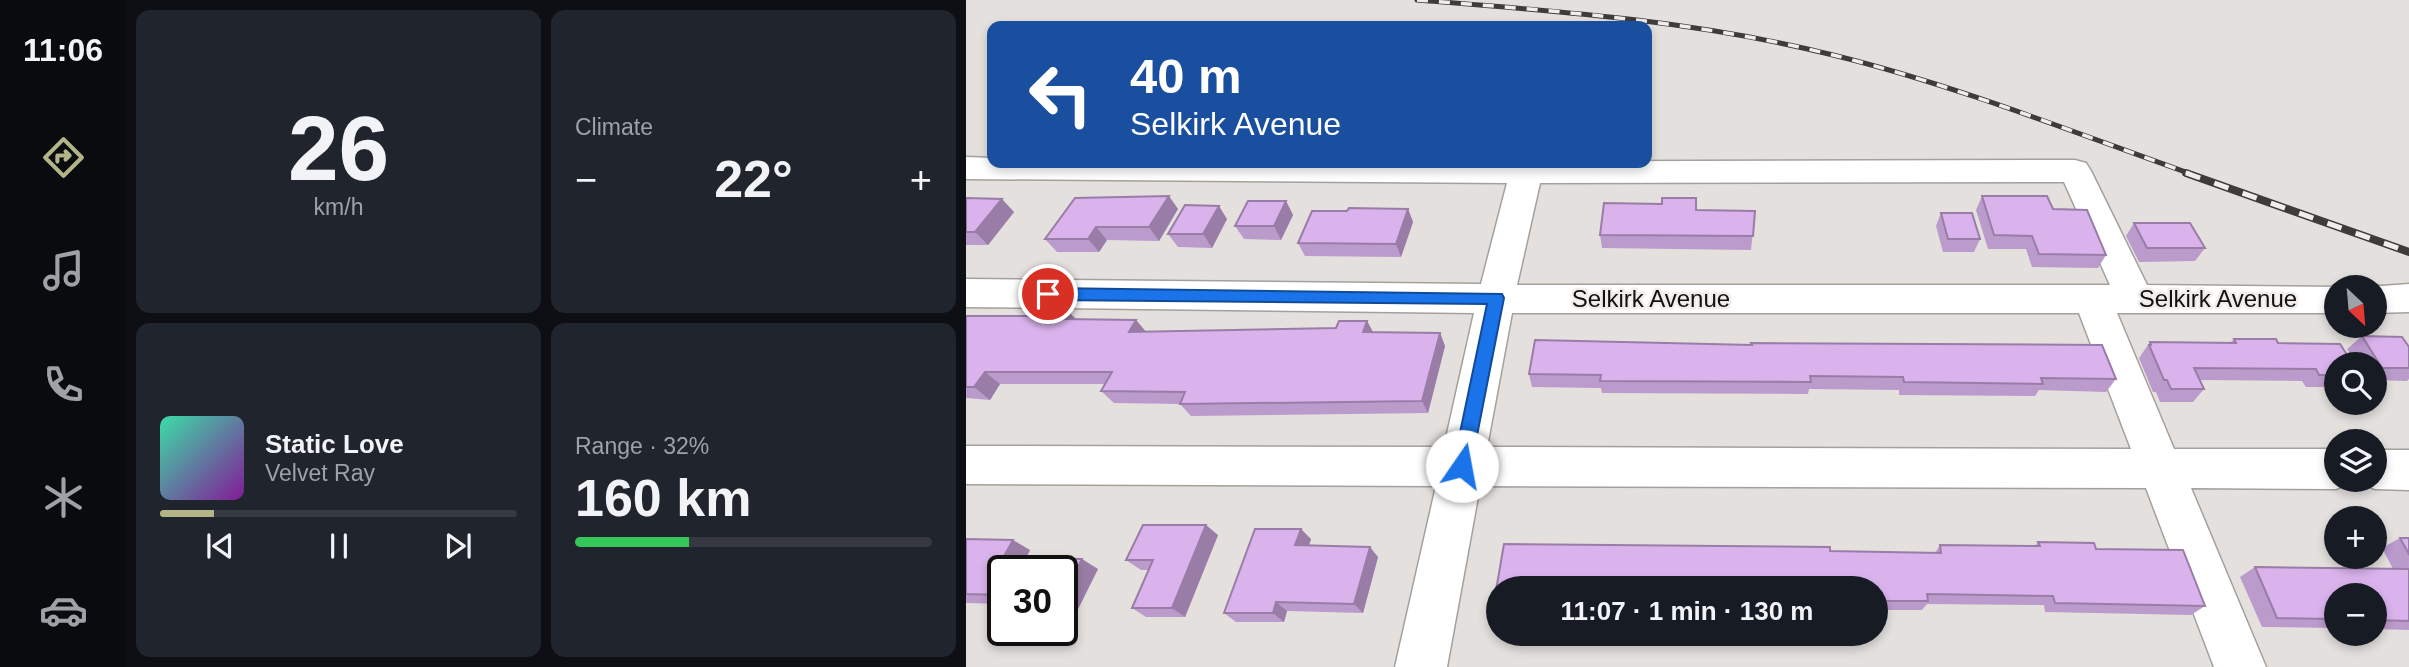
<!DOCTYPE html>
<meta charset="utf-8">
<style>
:root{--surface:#171b24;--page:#20242c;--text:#f1f3f6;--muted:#9ea1a6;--line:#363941;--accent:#b3b487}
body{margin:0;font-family:Arial,sans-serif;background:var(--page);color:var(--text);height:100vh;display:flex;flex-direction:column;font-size:26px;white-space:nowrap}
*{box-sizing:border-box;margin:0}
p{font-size:23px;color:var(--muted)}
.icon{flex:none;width:38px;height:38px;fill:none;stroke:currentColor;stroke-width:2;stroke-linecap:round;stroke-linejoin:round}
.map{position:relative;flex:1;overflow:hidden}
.drawer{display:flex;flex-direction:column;gap:10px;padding:10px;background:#0d0f14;width:840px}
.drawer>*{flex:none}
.guide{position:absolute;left:21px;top:21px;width:665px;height:147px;border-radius:14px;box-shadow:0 4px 10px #0003;background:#1a4fa0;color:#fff;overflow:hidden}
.needle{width:46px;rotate:154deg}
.tools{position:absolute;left:1358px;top:275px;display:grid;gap:14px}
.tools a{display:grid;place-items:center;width:63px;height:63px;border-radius:50%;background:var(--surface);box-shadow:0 4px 10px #0003;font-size:35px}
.speed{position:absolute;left:21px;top:555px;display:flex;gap:14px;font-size:35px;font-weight:700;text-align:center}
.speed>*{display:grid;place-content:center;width:91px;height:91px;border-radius:50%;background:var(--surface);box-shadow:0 4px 10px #0003;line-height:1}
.speed .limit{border:4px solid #111;border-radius:10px;background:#fff;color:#111}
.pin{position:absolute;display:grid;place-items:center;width:60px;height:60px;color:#fff;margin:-30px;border:4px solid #fff;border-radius:50%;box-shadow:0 2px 7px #0007}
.me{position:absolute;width:77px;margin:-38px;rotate:12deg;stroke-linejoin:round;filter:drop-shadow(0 0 5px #0008)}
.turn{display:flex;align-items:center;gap:24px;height:147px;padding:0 28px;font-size:32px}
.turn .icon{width:91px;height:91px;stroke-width:2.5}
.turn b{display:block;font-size:49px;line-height:60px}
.big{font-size:52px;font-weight:800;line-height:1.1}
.drawer .widget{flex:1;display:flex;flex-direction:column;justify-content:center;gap:10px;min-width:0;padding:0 24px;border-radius:14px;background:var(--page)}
.drawer .dial{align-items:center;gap:0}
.dial b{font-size:91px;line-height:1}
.song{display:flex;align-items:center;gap:21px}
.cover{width:84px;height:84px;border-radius:10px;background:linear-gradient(135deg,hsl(160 70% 55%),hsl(290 70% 35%))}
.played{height:7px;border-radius:4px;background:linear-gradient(90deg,var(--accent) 15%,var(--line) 15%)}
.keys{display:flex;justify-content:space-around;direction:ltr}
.heat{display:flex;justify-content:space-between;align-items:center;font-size:38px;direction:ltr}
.charge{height:10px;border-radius:5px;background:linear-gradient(90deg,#34c759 32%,var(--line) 0)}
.drawer .tiles{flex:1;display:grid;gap:10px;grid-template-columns:repeat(2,1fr)}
.trip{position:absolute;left:520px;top:576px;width:402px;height:70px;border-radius:35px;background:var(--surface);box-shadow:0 4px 10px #0003;font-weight:800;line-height:70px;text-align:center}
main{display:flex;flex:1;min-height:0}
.tab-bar{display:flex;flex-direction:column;width:126px;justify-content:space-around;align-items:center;background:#090b0e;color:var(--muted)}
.tab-bar .icon{width:49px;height:49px}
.tab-bar .on{color:var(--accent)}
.tab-bar b{font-size:32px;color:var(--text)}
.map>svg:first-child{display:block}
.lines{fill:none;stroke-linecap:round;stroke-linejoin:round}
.minor-casing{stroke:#a3a09d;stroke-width:3}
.minor{fill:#fff;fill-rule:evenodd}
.rail-far1-casing{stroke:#3e3c3b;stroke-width:5}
.rail-casing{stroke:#3e3c3b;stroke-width:8}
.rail-far1{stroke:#f1edea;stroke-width:3.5;stroke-dasharray:11;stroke-linecap:butt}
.rail{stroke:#f1edea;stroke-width:5;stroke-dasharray:15;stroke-linecap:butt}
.wall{fill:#bb9acc}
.shaded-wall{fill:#997da6}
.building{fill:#dab3ed;stroke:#997da6;stroke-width:2}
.route{fill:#1a73e8;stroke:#114b97;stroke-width:2}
.labels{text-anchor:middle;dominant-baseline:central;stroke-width:5;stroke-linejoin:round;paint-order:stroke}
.street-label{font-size:24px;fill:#131211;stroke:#f1edea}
</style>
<main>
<nav class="tab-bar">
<b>11:06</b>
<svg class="icon on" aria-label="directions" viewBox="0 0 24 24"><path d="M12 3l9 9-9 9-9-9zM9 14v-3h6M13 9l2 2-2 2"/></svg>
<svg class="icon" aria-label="music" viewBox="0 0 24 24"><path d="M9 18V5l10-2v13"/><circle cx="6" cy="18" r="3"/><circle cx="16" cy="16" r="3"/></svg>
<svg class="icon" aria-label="phone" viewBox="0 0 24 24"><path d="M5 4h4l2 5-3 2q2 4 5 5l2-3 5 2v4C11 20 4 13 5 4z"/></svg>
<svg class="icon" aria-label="climate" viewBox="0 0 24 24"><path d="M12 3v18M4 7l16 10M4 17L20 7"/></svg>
<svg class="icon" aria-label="car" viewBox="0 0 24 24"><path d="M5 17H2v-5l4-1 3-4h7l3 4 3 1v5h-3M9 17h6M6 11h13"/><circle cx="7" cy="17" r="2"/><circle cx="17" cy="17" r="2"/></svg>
</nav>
<section class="drawer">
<div class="tiles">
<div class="widget dial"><b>26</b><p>km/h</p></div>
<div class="widget"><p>Climate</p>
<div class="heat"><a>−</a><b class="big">22°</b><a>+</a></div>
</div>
<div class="widget">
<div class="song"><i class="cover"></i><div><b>Static Love</b><p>Velvet Ray</p></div></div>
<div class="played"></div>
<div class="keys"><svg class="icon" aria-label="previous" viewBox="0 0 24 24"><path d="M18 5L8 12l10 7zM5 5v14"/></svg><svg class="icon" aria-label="pause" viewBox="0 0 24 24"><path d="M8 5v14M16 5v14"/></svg><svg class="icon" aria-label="next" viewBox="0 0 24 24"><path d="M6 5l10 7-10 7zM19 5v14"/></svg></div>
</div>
<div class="widget"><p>Range · 32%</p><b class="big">160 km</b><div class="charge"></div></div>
</div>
</section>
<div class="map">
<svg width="1443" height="667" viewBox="0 0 1443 667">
<rect width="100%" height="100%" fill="#e4e0dd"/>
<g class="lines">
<defs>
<g id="minor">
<path d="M0 157 26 158V163L1109 160 1120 163 1125 171 1181 285 1377 287H1370V313H1151L1208 449H1370V480H1387L1385 483 1370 489 1225 488 1300 667H1248L1180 488 514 486 481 667H429L470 486 0 484V446L478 447 508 313 0 307V279L515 284 541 183 0 179ZM1098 182 1144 285H551L574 183ZM546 313H1113L1165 449 521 447Z"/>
<path d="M1443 284V312L1409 313V287H1402Z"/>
<path d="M1409 450H1443V490L1409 489 1394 483 1392 480H1409Z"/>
</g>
</defs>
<use href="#minor" class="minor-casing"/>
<use href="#minor" class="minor"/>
<defs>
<path id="rail-far1" d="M451 0C591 11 731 21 867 55 989 85 1107 132 1225 174"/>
<path id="rail" d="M1220 173 1443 252"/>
</defs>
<use href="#rail-far1" class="rail-far1-casing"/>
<use href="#rail" class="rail-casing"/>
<use href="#rail-far1" class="rail-far1"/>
<use href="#rail" class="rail"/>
</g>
<g class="wall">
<path d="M1016 196 1087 209 1140 255 1132 268 1066 267 1060 249H1022L1010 210Z"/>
<path d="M0 198 48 212 22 245H0Z"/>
<path d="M109 198 212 209 193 241 141 240 133 252H91L79 239Z"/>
<path d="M320 201 327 215 315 240 278 239 269 226Z"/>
<path d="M442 209 447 222 435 257 339 256 332 243 381 211Z"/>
<path d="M730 210 789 211 785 250 636 248 634 235Z"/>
<path d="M975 213 1014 239 1008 252H977L970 226Z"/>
<path d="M261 219 246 248 212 247 202 234Z"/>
<path d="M1168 223 1239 248 1229 261 1173 262 1160 236Z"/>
<path d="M0 316 170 320 180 332 370 328 401 321 407 332 474 333 479 346 462 413 225 416 214 404 148 403 135 391 139 384H34L24 400 0 398Z"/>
<path d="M1396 336 1443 347V379L1441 381 1409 380V364H1391L1381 349Z"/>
<path d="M1268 339 1312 343 1370 364V387H1340L1336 381 1234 380 1238 389 1227 402H1194L1190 392H1187L1173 358 1184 342 1264 343Z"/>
<path d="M569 340 1150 379 1140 392 1073 390 1069 396 933 395V390L843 389 842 394 636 393 635 388 566 387 563 374Z"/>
<path d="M252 535 219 617H180L166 608 183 570H175L160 560Z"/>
<path d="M1434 538H1443V630L1409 629V595H1370V628L1296 627 1274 577 1289 567 1427 569 1416 548Z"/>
<path d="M0 539 64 550 60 558 132 569 110 613H96V570H37V604L0 603Z"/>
<path d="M345 539 343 546 412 557 397 613 321 611 318 622H270L258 613Z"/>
<path d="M1072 542 1128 543 1130 549 1217 550 1239 606 1225 615 1079 612 1078 605 961 604 956 610H910V588H532V609L528 602 538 544 864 547V551L969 553 974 545 1069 546Z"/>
</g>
<g class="shaded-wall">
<path d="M203 196 212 209 193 241 183 227Z"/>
<path d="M36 199 48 212 22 245 9 232Z"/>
<path d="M320 201 327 215 315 240 308 226Z"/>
<path d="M253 206 261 219 246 248 237 234Z"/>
<path d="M442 209 447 222 435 257 430 244Z"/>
<path d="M130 227 141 240 133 252 122 239Z"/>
<path d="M101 310 114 323 95 319Z"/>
<path d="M170 320 181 333 163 332Z"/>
<path d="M401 321 408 334 397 332Z"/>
<path d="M474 333 479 346 462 413 456 401Z"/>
<path d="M19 372 34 384 24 400 8 387Z"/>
<path d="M240 525 252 535 219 617 206 608Z"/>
<path d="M335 529 345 539 339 556 329 545Z"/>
<path d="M47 540 64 550 54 568 37 558Z"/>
<path d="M404 547 412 557 397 613 388 604Z"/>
<path d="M116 559 132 569 110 613 96 605V599Z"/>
<path d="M310 602 321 611 318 622 307 613Z"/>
</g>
<g class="building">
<path d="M203 196 183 227H130L122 239H79L109 198Z"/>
<path d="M1016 196H1081L1087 209 1121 210 1140 255 1073 254 1066 236 1028 235Z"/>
<path d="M0 198 36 199 9 232H0Z"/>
<path d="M696 198H730V210L789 211 787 236 634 235 638 203 696 204Z"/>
<path d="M282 201H320L308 226H269Z"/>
<path d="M219 205 253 206 237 234H202Z"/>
<path d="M383 208 442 209 430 244 332 243 346 211H381Z"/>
<path d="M975 213H1006L1014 239H982Z"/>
<path d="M1168 223H1224L1239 248H1181Z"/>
<path d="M67 310H101L95 319 170 320 163 332 370 328 373 321H401L397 332 474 333 456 401 214 404 219 392 135 391 146 372H19L8 387H0V316H63Z"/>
<path d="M1396 336 1436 337 1443 347V368H1416Z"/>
<path d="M1268 339H1310L1312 343 1374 344 1387 364H1370V375H1353L1350 369 1228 368 1238 389H1205L1201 380H1198L1183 345H1185L1184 342 1270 343Z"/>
<path d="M569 340 786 345 785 343 1136 345 1150 379 1075 378 1077 384 938 382 937 377 844 376 845 382 634 381 635 375 563 374Z"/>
<path d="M177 525H240L206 608H166L187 560H160Z"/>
<path d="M289 529H335L329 545 404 547 388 604 310 602 307 613H258Z"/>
<path d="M1434 538H1443V554Z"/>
<path d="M0 539 47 540 37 558 116 559 96 599V570H37V595L0 594Z"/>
<path d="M1072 542 1128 543 1130 549 1217 550 1239 606 1089 603 1087 596 961 594 962 601H910V588H532V602H528L538 544 864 547V551L975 553 974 545 1074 546Z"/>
<path d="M1289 567 1443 569V621L1409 620V595H1370V619L1311 618Z"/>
</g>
<path class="route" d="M82 288 536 294 538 298 505 466 502 472 496 474 490 472 487 466 521 304 82 300 75 294Z"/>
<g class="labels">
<g class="street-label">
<text x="685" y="298">Selkirk Avenue</text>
<text x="1252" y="298">Selkirk Avenue</text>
</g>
</g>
</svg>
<div class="tools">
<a><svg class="needle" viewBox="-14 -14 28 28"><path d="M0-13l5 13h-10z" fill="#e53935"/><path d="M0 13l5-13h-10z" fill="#9ea1a6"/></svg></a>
<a><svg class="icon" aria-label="search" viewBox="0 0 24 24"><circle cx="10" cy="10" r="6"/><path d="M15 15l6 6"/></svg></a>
<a><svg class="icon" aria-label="layers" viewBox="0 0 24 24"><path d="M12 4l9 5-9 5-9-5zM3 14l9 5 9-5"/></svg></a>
<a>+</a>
<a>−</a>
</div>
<div class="speed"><div class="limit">30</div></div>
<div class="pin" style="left:82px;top:294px;background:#d93025"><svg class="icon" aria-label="arrive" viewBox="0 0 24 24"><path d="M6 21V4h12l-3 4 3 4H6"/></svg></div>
<svg class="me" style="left:496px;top:466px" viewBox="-20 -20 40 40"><circle r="19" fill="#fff"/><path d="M0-13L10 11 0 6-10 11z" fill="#1a73e8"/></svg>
<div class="trip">11:07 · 1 min · 130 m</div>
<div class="guide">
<div class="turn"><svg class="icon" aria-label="left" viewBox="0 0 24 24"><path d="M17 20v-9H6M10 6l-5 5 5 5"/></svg><div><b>40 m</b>Selkirk Avenue</div></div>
</div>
</div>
</main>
